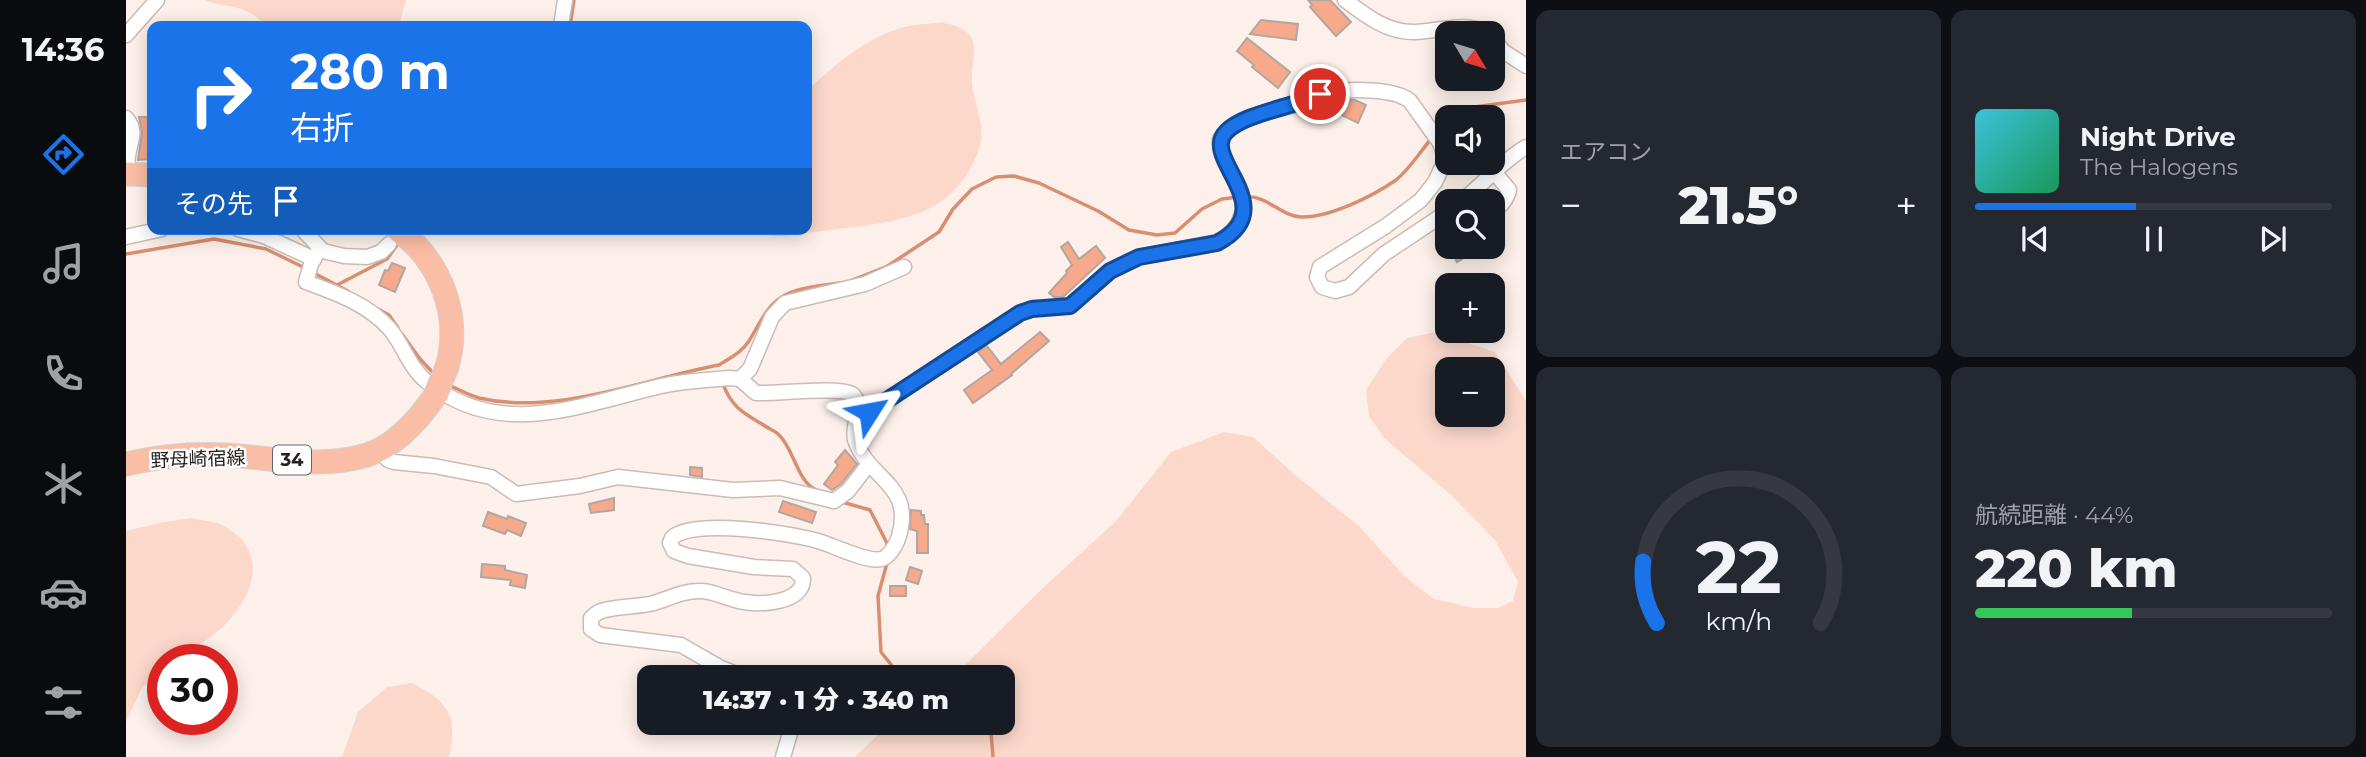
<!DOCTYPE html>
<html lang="ja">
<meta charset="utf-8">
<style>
:root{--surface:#171b24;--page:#242831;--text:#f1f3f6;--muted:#9ea1a6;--line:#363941;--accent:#1a73e8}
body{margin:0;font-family:Montserrat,"Noto Sans JP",sans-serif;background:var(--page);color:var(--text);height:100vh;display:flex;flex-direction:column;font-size:26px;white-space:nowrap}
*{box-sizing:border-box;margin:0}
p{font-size:23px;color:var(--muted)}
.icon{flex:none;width:38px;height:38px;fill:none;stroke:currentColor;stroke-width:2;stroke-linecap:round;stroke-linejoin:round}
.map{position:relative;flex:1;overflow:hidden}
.side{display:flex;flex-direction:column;gap:10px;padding:10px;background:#0d0f14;width:840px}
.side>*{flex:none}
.guide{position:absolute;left:21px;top:21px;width:665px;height:214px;border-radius:14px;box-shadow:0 4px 18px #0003;background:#1a73e8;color:#fff;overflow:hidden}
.needle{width:46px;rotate:128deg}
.tools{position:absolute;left:1309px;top:21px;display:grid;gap:14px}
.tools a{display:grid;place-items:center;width:70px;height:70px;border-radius:14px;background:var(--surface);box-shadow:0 4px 18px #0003;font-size:35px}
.speed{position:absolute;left:21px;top:644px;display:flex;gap:14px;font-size:35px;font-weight:700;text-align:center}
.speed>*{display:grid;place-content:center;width:91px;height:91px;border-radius:50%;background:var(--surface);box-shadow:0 4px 18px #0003;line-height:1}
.speed .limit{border:10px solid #d22;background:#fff;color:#111}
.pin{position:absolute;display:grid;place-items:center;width:60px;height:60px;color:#fff;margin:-30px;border:4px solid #fff;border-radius:50%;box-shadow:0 2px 7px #0007}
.me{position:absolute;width:77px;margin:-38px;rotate:56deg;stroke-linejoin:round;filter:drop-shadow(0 0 5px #0008)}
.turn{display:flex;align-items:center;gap:24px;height:147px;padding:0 28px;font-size:32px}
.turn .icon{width:91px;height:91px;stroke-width:2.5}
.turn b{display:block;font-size:49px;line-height:60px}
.then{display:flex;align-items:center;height:66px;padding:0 28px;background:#0003;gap:14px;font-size:26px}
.big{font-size:52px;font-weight:800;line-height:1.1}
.side .card{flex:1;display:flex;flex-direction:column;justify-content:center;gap:10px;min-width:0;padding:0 24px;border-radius:14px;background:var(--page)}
.side .dial{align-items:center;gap:0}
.dial svg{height:182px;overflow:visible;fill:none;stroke:var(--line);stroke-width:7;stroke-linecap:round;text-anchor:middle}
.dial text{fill:var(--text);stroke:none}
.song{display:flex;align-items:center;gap:21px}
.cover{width:84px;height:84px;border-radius:10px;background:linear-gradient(135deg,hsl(190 70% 55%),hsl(150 70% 35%))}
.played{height:7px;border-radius:4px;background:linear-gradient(90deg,var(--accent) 45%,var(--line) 45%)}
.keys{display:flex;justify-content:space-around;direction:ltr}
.heat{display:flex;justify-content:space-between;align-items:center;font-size:38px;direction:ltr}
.charge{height:10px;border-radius:5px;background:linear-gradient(90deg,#34c759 44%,var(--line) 0)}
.side .tiles{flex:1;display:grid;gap:10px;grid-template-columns:repeat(2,1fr)}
.trip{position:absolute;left:511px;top:665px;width:378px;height:70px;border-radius:14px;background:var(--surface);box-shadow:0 4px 18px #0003;font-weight:800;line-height:70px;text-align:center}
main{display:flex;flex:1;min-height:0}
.dock{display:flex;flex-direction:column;width:126px;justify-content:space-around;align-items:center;background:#090b0e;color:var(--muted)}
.dock .icon{width:49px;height:49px}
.dock .on{color:var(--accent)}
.dock b{font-size:32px;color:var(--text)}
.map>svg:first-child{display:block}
.green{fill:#fbd8ca;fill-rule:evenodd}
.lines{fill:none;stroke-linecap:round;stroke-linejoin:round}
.stream{stroke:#d88e70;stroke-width:3.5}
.building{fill:#f7aa8b;stroke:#b2a6a1;stroke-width:2}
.street-casing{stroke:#c9bcb7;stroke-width:17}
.primary-casing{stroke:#d4d3d2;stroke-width:25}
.street{stroke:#fff;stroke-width:14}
.primary{stroke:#fabea6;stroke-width:23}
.primary-bridge-casing{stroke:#d4d3d2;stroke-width:25;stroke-linecap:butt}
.primary-bridge{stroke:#fabea6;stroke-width:23}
.route-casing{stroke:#114b97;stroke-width:18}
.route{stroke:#1a73e8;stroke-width:12}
.labels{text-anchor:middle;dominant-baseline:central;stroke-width:5;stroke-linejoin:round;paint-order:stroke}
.shield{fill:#fff;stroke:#676463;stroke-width:2}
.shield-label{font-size:18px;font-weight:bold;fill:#262120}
.street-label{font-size:19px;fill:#262120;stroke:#fff}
</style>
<main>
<nav class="dock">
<b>14:36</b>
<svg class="icon on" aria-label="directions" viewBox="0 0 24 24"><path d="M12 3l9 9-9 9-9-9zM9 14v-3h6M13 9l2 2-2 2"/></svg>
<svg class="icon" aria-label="music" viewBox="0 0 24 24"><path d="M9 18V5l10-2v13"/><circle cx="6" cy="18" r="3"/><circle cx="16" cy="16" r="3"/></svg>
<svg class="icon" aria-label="phone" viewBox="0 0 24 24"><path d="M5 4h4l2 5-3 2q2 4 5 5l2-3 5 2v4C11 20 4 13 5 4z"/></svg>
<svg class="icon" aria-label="climate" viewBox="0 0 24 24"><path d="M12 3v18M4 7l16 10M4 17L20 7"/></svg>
<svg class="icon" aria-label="car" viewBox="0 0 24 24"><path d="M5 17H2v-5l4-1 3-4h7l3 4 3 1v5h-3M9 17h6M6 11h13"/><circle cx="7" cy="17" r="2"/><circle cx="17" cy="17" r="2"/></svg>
<svg class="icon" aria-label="filters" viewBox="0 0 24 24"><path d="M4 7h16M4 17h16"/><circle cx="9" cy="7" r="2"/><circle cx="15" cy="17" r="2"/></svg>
</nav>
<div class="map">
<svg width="1400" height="757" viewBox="0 0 1400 757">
<rect width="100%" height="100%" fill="#fdf0ea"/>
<g class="green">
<path d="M79 0H280L273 26H142C133 19 124 11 112 8 101 5 91 5 79 0Z"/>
<path d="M816 22C861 33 845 48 846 82 847 101 858 120 855 140 852 162 834 188 816 201 786 223 733 226 697 231 683 232 668 235 654 236 641 236 630 233 618 229H681V91C708 65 744 34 783 26 793 24 805 24 816 22Z"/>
<path d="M1309 332 1369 352 1400 401V757H729L764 723H877V677H827L919 586 990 521 1045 452 1098 432 1127 437 1168 474 1234 527 1279 577 1308 599 1348 608H1372L1387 601 1392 582 1369 540 1325 495 1258 438 1243 416 1240 390 1260 359 1281 338ZM1321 369H1367V415H1321Z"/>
<path d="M66 518C76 521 90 521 98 526 159 560 111 626 67 648 56 653 48 660 37 660V665L16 688 0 722V531L38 522Z"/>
<path d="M286 683C323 702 332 716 323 757H216L232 712 261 687Z"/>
</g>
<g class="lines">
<g class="stream">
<path d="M444 26 448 0"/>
<path d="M1328 117 1341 108 1400 100"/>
<path d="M1311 134 1321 122"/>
<path d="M1120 197C1140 195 1155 216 1175 217 1203 218 1247 196 1270 180 1283 170 1294 152 1305 139"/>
<path d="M0 254 88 239 140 249 179 268"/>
<path d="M186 272 222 291"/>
<path d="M727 280 760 267 813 232 827 209 846 189 870 177 888 176 913 183 972 211 1003 230 1031 235 1049 233 1076 209 1096 199 1112 197"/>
<path d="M211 285 261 259 274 241"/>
<path d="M250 308 263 315 272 328"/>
<path d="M276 334 294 359 309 375"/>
<path d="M597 384C606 408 618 413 639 426 643 429 650 431 653 435 668 449 671 481 690 490"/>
<path d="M323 385C333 390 343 395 353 398 431 416 517 379 593 365 604 358 616 352 623 341 631 328 637 314 647 304 664 286 697 286 720 282"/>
<path d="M716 502 744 510 764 549"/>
<path d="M761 563 752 596 755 652 775 677"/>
<path d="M862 723 865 732 867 757"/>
</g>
</g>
<g class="building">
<path d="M1182 0H1204L1225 22 1210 36 1184 7 1186 5Z"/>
<path d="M1135 20 1172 24 1170 40 1124 34Z"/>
<path d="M1121 38 1164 72 1152 88 1126 67 1128 65 1111 51Z"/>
<path d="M1219 100H1229L1240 105 1232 123 1197 106 1202 102 1212 101 1217 103Z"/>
<path d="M13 117H26V159L12 160 16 132Z"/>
<path d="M942 242 953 259 970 246 979 258 937 297H928L923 293 941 273 940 271 946 265 935 247Z"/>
<path d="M1322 247H1355L1331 262Z"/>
<path d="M266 263 279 268 269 292 253 285 259 270 262 271Z"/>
<path d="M914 332 923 341 885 374 886 375 847 403 838 390 866 370 852 352 861 346 875 364Z"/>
<path d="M719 450 731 464 715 484 706 490 698 484 712 465 709 462Z"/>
<path d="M564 467 576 468V477L564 475Z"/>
<path d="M488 498V510L465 513 463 504Z"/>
<path d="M657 501 690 512 686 523 653 512Z"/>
<path d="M785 510 795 511V515H798L799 524H802V553H791V531L784 529Z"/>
<path d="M362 512 381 519 382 516 400 523 395 536 381 530 379 534 357 526Z"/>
<path d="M356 564 379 566V570L401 575 399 588 384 585 385 580 355 577Z"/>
<path d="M784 567 796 571 792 584 780 580Z"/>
<rect x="764" y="586" width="16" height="10"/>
</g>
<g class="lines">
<defs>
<g id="street">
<path d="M1219 0C1240 16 1262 33 1289 32 1313 31 1340 21 1361 33"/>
<path d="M435 26 439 0"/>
<path d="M0 35 31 0"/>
<path d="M1367 38 1377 51 1400 66"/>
<path d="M0 118C12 131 4 141 2 156 1 162 2 168 2 174"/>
<path d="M1336 201C1357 184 1376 161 1400 147"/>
<path d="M1367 212C1374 206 1381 200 1383 190L1369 173"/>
<path d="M112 229 138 236 188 259"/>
<path d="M176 229 197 251 218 256 241 257 255 252 263 244"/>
<path d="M0 237 36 229"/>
<path d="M194 248 185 264 180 282C210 293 241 304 263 328 277 344 283 367 300 381 373 441 454 405 535 386 557 381 582 380 604 378L614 379 630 393C648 394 714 386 726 394 739 403 725 427 729 440 743 480 788 484 773 536 771 543 765 554 758 558 745 565 707 545 692 541 665 533 566 518 546 538L544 543 548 551 562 556 628 567 667 569 677 578C678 603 636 605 618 602 604 600 590 592 576 591 559 590 544 598 528 603 512 607 495 606 479 610 473 611 470 613 465 618V629L474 635 555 645 595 668 618 677"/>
<path d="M614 379 624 369 646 317 659 303 739 284 778 267"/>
<path d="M731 418 743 412 894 313 906 308 944 306 984 271 1013 257 1091 242C1116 230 1124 206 1110 180 1103 167 1092 156 1094 139 1111 116 1147 111 1173 104 1184 101 1192 93 1204 92 1224 89 1268 88 1284 101L1314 143 1320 159 1309 182 1295 200 1260 226 1194 267 1191 277 1196 287 1209 291 1223 287 1258 254 1321 212"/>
<path d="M253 449 262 460 268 462 308 466 365 477 390 494 454 486 492 477 607 490 654 488 708 501 722 491 743 464"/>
<path d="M657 757 667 723"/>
</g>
<g id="primary">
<path d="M0 174 26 175"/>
<path d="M271 229C314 260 336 315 321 367"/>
<path d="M0 464C33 456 68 453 102 455 147 458 196 469 241 455 269 446 293 419 309 396"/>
</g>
</defs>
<use href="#street" class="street-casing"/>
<use href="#primary" class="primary-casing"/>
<use href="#street" class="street"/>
<use href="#primary" class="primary"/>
<defs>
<path id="primary-bridge" d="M309 396 321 367"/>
</defs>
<use href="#primary-bridge" class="primary-bridge-casing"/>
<use href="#primary-bridge" class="primary-bridge"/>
</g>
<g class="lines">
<defs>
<path id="route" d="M743 412 894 313 906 309 944 306 984 271 1013 257 1091 243C1158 208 1074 158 1100 132 1118 113 1169 107 1194 94"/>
</defs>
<use href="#route" class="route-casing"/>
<use href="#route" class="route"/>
</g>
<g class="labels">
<rect class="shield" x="147" y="445.5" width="38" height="29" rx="5"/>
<g class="shield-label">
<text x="166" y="460">34</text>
</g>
<g class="street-label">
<text transform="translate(72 459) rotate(-2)">野母崎宿線</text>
</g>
</g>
</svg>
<div class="tools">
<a><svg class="needle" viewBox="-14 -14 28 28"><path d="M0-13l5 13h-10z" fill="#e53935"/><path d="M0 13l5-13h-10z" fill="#9ea1a6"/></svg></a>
<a><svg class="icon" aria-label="sound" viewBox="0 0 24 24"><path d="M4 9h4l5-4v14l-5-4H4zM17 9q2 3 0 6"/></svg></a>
<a><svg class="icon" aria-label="search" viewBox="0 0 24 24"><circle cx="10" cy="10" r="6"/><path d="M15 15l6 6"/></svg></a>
<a>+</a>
<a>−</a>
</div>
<div class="speed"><div class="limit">30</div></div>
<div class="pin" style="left:1194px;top:94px;background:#d93025"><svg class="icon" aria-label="arrive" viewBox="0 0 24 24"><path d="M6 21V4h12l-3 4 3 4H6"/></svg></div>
<svg class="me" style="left:743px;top:412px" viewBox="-20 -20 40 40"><path d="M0-17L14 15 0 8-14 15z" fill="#1a73e8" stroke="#fff" stroke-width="4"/></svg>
<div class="trip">14:37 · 1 分 · 340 m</div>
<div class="guide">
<div class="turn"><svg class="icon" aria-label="right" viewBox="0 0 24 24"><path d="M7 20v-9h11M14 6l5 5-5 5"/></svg><div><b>280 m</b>右折</div></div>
<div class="then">その先<svg class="icon" aria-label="arrive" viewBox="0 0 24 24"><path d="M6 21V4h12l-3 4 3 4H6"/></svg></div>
</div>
</div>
<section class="side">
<div class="tiles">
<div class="card"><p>エアコン</p>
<div class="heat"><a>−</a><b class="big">21.5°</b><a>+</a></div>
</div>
<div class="card">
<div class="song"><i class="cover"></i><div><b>Night Drive</b><p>The Halogens</p></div></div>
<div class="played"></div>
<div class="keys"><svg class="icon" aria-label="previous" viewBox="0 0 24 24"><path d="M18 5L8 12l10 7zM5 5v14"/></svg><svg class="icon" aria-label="pause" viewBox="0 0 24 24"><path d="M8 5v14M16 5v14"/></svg><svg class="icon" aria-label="next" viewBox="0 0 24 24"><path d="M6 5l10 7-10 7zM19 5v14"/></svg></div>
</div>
<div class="card dial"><svg viewBox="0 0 100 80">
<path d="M14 69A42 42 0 1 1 86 69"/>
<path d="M14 69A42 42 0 0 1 8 42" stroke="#1a73e8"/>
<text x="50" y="56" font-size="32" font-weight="700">22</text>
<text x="50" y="72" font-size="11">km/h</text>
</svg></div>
<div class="card"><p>航続距離 · 44%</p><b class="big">220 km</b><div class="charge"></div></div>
</div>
</section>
</main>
